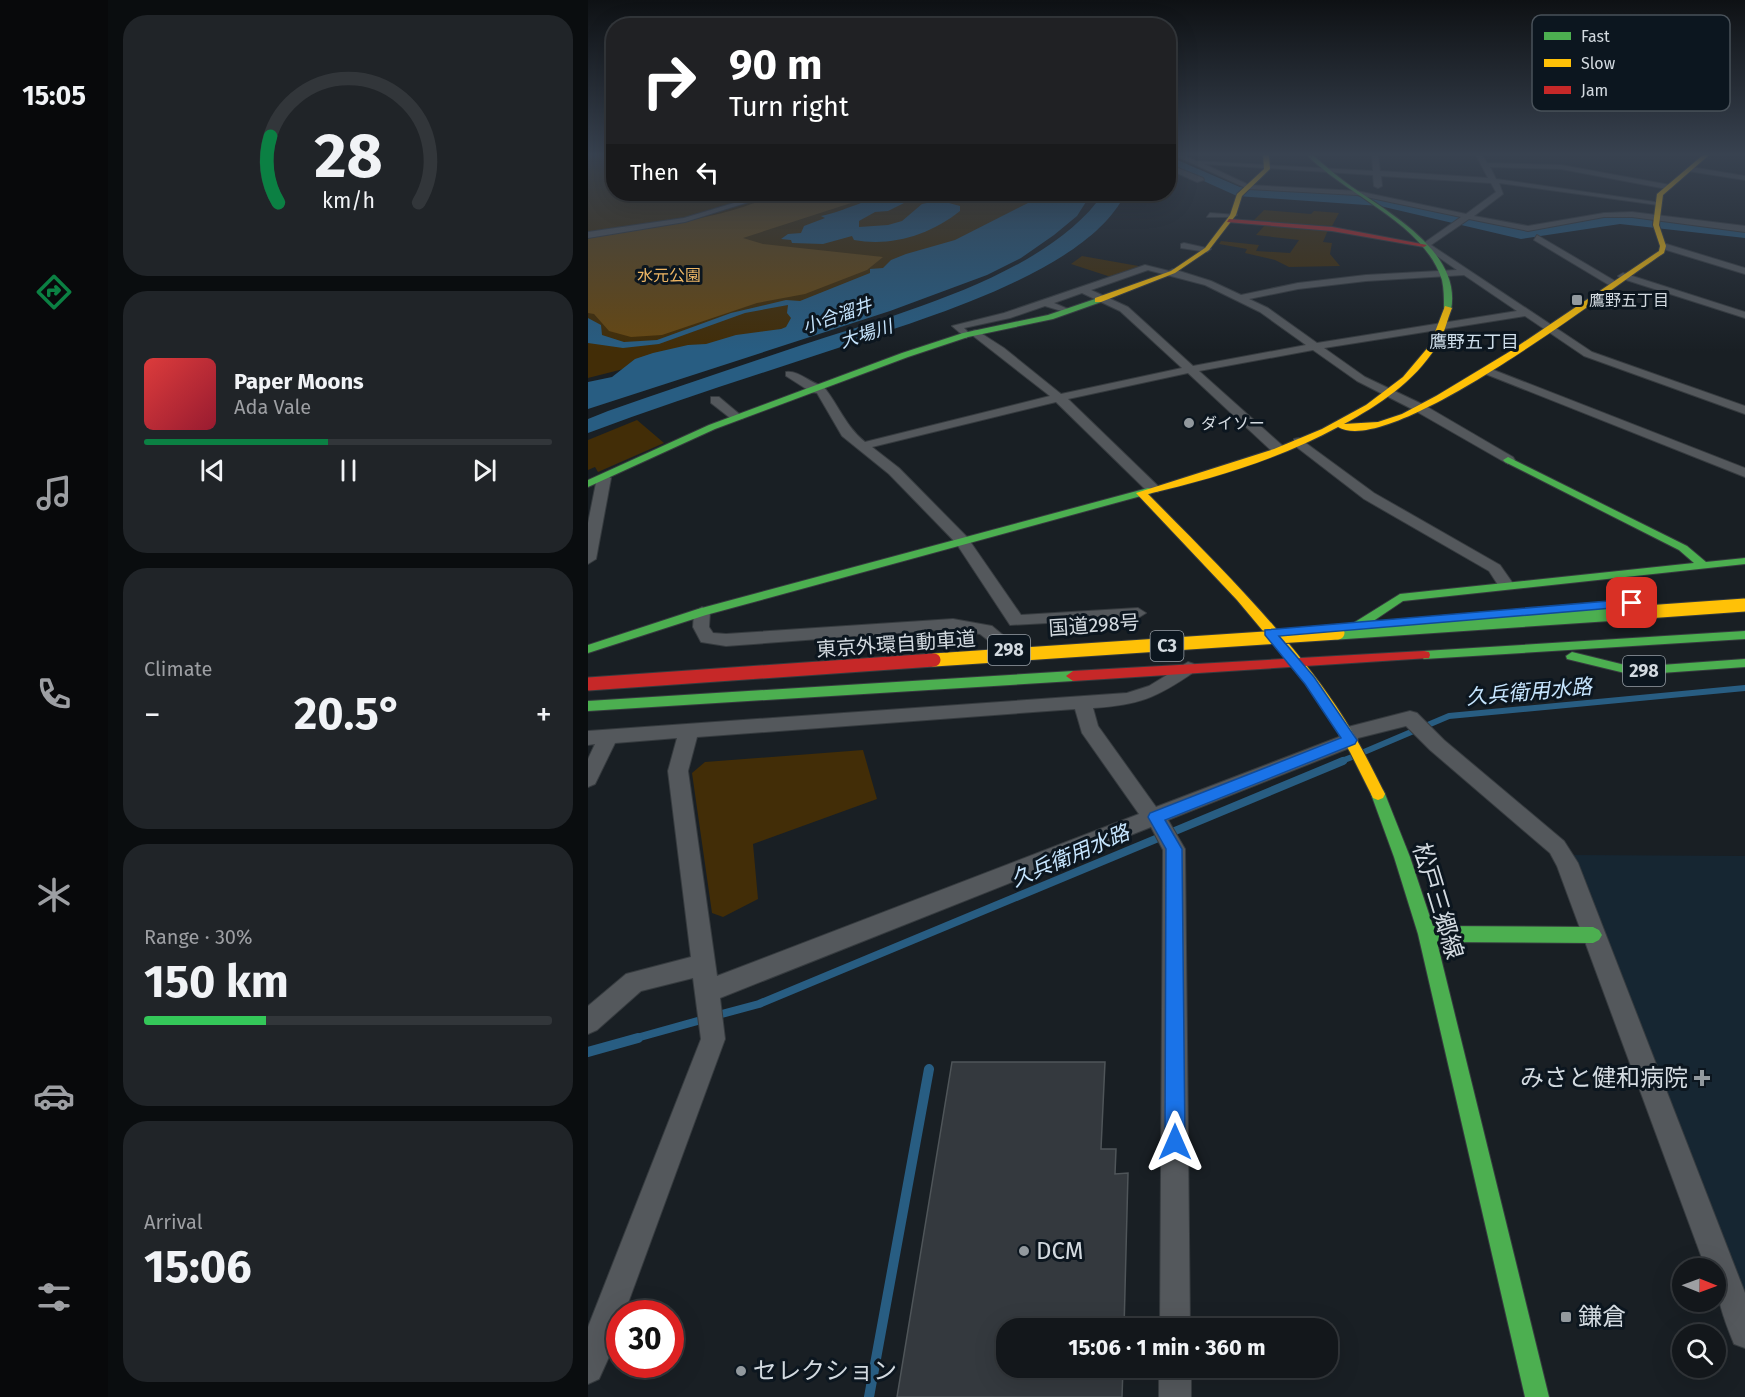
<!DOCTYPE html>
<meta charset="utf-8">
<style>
:root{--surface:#13171b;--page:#202428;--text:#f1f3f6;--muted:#9d9fa3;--line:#32363a;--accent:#0b8043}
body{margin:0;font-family:"Fira Sans","Noto Sans JP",sans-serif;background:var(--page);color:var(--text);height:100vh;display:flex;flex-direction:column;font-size:22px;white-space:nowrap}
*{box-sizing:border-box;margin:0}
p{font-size:20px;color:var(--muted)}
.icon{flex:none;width:33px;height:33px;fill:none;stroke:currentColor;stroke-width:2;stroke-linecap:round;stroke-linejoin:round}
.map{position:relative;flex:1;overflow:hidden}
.panel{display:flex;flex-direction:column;gap:15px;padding:15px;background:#0a0d0f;width:480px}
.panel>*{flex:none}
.hud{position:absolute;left:18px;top:18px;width:570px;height:183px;border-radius:24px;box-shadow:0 6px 24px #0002,0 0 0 2px var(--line);background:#202124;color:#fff;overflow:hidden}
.needle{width:39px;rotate:91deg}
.controls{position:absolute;left:1084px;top:1258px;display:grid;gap:12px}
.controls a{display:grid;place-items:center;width:54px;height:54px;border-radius:50%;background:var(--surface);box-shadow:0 6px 24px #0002,0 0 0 2px var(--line);font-size:30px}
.speed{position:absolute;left:18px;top:1300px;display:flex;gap:12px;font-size:30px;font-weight:700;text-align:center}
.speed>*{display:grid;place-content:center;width:78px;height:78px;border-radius:50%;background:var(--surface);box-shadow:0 6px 24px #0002,0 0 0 2px var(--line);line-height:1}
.speed .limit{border:9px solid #d22;background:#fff;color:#111}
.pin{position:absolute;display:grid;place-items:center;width:51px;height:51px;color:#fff;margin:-26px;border-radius:12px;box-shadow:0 3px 9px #0006}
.me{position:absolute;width:66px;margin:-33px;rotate:0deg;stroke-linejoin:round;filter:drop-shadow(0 0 4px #0008)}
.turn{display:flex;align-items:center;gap:21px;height:126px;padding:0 24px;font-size:27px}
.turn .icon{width:78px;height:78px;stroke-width:2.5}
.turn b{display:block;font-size:42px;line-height:51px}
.then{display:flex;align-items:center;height:57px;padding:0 24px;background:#0003;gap:12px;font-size:22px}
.big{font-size:45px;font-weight:700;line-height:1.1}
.panel .card{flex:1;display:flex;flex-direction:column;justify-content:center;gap:9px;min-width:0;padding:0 21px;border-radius:24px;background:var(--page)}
.panel .dial{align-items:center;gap:0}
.dial svg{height:156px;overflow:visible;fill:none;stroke:var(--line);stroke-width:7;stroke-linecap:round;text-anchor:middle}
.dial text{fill:var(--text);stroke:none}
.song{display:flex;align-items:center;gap:18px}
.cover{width:72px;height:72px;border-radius:9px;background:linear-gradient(135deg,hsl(0 70% 55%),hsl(350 70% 35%))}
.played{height:6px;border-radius:3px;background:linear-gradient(90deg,var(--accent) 45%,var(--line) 45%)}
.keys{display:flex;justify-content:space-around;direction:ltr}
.heat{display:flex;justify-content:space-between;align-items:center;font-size:33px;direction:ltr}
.charge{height:9px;border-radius:4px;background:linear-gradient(90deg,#34c759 30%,var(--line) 0)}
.trip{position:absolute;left:408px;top:1318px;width:342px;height:60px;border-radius:24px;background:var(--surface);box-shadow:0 6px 24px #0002,0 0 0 2px var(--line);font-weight:700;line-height:60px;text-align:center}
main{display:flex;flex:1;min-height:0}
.tabs{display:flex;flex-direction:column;width:108px;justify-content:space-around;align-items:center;background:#08090b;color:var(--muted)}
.tabs .icon{width:42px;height:42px}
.tabs .active{color:var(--accent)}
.tabs b{font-size:27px;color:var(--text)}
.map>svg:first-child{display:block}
.built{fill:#162632}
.green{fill:#422d07}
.forest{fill:#674812}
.water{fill:#285d82}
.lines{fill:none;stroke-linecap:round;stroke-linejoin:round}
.stream-far2{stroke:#285d82;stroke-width:6}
.stream-far1{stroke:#285d82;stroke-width:8}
.stream{stroke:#285d82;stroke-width:10}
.river{fill:#285d82;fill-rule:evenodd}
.building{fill:#34393e;stroke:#4f5559;stroke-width:1.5}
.street-casing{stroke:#363b3f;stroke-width:2}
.fast-casing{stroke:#363b3f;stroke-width:2}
.slow-casing{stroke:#363b3f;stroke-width:2}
.jam-casing{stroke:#363b3f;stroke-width:2}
.street{fill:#54585c;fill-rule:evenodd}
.fast{fill:#4caf50;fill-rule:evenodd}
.slow{fill:#ffc107;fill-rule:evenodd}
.jam{fill:#c62828;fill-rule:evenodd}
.fast-bridge-casing{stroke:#363b3f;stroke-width:15;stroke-linecap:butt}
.slow-bridge-casing{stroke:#363b3f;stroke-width:15;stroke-linecap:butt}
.jam-bridge-casing{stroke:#363b3f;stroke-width:15;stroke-linecap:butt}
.fast-bridge{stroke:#4caf50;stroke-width:13}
.slow-bridge{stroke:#ffc107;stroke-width:13}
.jam-bridge{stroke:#c62828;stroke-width:13}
.route{fill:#1a73e8;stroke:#114b97;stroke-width:1.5}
.poi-dot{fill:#92999e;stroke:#0c161f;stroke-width:2}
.labels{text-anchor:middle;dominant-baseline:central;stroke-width:6;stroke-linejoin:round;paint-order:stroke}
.far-park-label{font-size:16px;fill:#efb765;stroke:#0c161f}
.far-poi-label{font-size:16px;fill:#d3dae0;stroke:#0c161f;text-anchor:start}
.far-water-label{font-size:18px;font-style:italic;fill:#c6e5fe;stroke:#0c161f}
.far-neighbourhood-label{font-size:18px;fill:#cfdeea;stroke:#0c161f}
.shield{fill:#0c161f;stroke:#979fa6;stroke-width:1.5}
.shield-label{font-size:18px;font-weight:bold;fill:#d3dae0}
.street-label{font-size:20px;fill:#d3dae0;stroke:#0c161f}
.water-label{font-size:21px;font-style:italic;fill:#c6e5fe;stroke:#0c161f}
.near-street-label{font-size:24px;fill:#d3dae0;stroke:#0c161f}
.near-poi-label{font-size:24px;fill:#d3dae0;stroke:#0c161f;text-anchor:start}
.key{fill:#0c161f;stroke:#485159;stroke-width:1.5}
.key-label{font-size:16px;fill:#d3dae0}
</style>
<main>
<nav class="tabs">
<b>15:05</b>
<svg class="icon active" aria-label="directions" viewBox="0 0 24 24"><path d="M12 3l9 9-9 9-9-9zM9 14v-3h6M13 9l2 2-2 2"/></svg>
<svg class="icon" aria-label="music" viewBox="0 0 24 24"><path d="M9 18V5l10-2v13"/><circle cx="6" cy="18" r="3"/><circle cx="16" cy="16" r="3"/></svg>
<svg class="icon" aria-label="phone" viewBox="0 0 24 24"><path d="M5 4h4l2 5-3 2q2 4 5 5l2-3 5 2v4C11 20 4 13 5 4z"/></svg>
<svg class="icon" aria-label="climate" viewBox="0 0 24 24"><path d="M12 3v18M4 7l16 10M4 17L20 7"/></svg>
<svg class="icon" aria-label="car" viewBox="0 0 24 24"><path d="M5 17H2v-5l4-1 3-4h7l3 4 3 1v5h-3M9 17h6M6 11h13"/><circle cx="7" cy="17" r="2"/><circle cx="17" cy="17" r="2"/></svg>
<svg class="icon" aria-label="filters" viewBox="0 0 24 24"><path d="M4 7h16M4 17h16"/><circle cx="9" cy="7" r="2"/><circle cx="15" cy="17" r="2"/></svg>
</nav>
<section class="panel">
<div class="card dial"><svg viewBox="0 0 100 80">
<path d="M14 69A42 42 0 1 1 86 69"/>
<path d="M14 69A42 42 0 0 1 10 35" stroke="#0b8043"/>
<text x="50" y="56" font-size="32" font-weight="700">28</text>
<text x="50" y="72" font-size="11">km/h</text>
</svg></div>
<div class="card">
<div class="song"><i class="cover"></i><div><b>Paper Moons</b><p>Ada Vale</p></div></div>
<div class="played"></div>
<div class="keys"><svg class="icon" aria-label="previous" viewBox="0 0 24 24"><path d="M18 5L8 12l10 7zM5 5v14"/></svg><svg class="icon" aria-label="pause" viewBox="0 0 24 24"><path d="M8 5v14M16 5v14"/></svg><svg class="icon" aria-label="next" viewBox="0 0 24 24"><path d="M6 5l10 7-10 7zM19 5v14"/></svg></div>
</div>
<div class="card"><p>Climate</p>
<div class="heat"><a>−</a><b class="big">20.5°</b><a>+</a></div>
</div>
<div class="card"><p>Range · 30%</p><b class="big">150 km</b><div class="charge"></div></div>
<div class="card"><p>Arrival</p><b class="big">15:06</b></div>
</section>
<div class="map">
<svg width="1157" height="1397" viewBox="0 0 1157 1397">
<rect width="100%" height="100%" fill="#191f24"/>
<path class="built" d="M985 855 1157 856V1300Z"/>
<g class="green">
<path d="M0 155H25L26 194H464L205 326 0 378Z"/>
<path d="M676 210 723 214 726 211 751 213 744 226 665 221Z"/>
<path d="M677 225 740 230 735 242 744 243 742 254 752 266 701 267 687 260 657 253 659 249 631 244 633 241 671 245 668 251 702 253 711 240 668 235Z"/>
<path d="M494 256 556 267 523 277 483 264Z"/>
<path d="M49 420 76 443 10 472 7 467 0 470V440Z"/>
<path d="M275 750 289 799 165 844 170 899 135 917 124 913 104 773 117 762Z"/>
</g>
<path class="forest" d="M188 194H291L155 238 175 244 295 257 279 270 217 294 169 303 74 335 43 337 21 331 6 314 0 313V236C63 226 130 221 188 194Z"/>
<g class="water">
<path d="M449 194H503L489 216 466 235 433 258 399 275 302 311 0 409V382L24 377 47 359 65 353 100 345 118 344 148 335 193 329 198 327 203 318 199 313 200 305 157 313 71 344 35 348 0 343V318L13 325 14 335 36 342 69 340 143 313 198 300 212 301 282 273V269L295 268 303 260 318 254 367 240 440 203Z"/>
<path d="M515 194H537C498 274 329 320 250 348 166 376 82 402 0 433V419L20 411C84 389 149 367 214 345 306 315 458 276 515 194Z"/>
<path d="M305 197 316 199V203L300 211 287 212 271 221V227L300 225 314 221 334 204 358 199 361 203 372 206V211C342 235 303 247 266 240L264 236 235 244 204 243 203 240 193 239 200 234 213 233 216 226 237 218 233 216C258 211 279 197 305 197Z"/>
</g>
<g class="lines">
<g class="stream-far2">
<path d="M776 752 861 716 1157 688"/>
<path d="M751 762 764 757"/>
</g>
<g class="stream-far1">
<path d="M126 1016 171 1004 755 761"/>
<path d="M45 1039 117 1019"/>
</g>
<g class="stream">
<path d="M0 1052 50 1038"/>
<path d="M281 1397 341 1069"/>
</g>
<path class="river" d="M580 156 652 187 792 196 933 229 1032 214 1157 228V238L1032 224 933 239 792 206 649 196 580 165Z"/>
</g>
<path class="building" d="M364 1062H517L513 1149H528L527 1174 540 1173 536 1329H418V1368H535L534 1397H309Z"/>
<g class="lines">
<defs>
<g id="street">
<path d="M586 155H595L608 161 785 171 784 155H790L792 171 900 178 888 155H894L899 163 973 165 1082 185 1079 189 973 169 902 167 908 179 1074 203 1070 205 911 183 915 194 886 216 940 226 1016 213 1044 212 1157 226V232L1044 217H1016L940 231 881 219 843 245 1004 352 1157 406V414L996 356 937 316 736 348 777 377 836 405 925 457 927 460 920 464 824 409 769 381 725 350 611 371 696 447 697 450 691 454 686 453 600 373 480 399 570 486V492H560L468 402 284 447 311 468 379 537 433 615 550 608 558 613 550 618 422 625 368 543 301 474 254 436 229 393 223 392 198 376V372C211 370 223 384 235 386 250 404 258 427 277 442L462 396 384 335V331L388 330 416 348 473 394 594 368 532 311 494 293 466 303 480 309V313L457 306 422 318 376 328 383 335 378 338 364 326 416 313 557 265 581 271 585 269 623 281 653 295 710 283 778 275 869 270 833 245 873 217 769 195 660 189ZM616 164 785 175 786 186 790 188 794 186 793 176 903 183 908 192 878 214 769 191 661 185ZM560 270 617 285 672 312 718 345 605 366 540 307 503 290ZM876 275 929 311 729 343 680 308 661 299 710 289 778 281Z"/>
<path d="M580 164 615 178 616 180 609 182 580 169Z"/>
<path d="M1103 167 1157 176V180L1100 171Z"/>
<path d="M176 194H186L97 222 0 238V232L96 218Z"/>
<path d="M622 213 649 215 645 217H619Z"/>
<path d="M949 235 1027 281 1029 283 1021 285 946 240Z"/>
<path d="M596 243 623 249 619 252 593 248V244Z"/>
<path d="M1075 243 1157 268V274L1072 248V244Z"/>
<path d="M1035 273 1157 312V318L1032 278 1030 276Z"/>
<path d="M895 369H903L1157 468V477L895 373Z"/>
<path d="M123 397H131L156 418 146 421 123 403Z"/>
<path d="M711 438 786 493 912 565 926 585 924 588H912L901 571 776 499 706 445V439Z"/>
<path d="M16 474 23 478 8 559 0 564V523L9 478Z"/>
<path d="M114 607 122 612 121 627 125 633 138 634 365 619 404 626 433 650 430 654H418L392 634 365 629 138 646 113 642 105 627 106 612Z"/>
<path d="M600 662 606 664 609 668 606 672C568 698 551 705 505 708L510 726 568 807 751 737 752 729 822 711 829 713 856 740 976 841 990 863 1157 1293V1348L1146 1344C1135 1317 1128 1298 1128 1269H1118L969 866 962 853 842 750 818 726 770 738 769 745 580 820 597 849 602 1329H572L575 850 563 827 132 998 137 1039 36 1314H32C32 1336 20 1359 11 1379L0 1384V1327L113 1039 105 978 53 991 9 1030 0 1034V1006L38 974 103 957 80 771 89 738 27 743 7 784 0 787V759L7 744 0 745V731L539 693 561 686ZM487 709 494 733 551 814 129 976 100 771 109 737Z"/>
<rect x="571" y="1368" width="32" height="29"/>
</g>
<g id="fast">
<path d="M719 155H725C738 167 750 177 764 187 803 214 874 253 863 310L856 308C856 299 856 289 854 280 836 223 759 196 719 155Z"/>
<path d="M510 298H513V302L465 319 380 337 320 357 127 429 0 487V480L121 425 314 353 375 333 460 315Z"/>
<path d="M920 457 1099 546 1118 562 1157 558V564L815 601 775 628H767L765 625 767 622 812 594 1106 563 1091 550 917 462 915 460Z"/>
<path d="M560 488 564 489V493L118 615 0 653V645L110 609Z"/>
<path d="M1157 631V639L836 659 830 655 836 651Z"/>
<path d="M984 652 1045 667 1157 659V667L1045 675 979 659 978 656Z"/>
<path d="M485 671 492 676 485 681 0 711V701Z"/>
<path d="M790 788 795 790 797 794 822 857 845 926 1005 927 1011 930 1014 935 1011 940 1005 943 849 942 961 1397H937L830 934 806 857 783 794 785 790Z"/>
</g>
<g id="slow">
<path d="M675 155H681L682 169 654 196 648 215 621 250 587 273 513 302H507V298L583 271 617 248 642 215 649 194 676 169Z"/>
<path d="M1115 155H1121L1075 195 1071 225 1078 246 1076 253C1024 287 804 459 750 427 692 459 623 479 560 494 626 561 695 628 748 706 767 734 782 764 797 794L795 798 790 800 785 798 762 752 739 713 711 674 649 600 548 493 686 449 734 429 778 405 815 377 842 345 857 306 864 308C859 320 856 336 848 347 826 382 791 405 756 424L790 422 814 414 848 396 921 352 1071 251 1072 246 1065 225 1069 194Z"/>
</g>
<g id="jam">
<path d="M641 219 744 227 839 245 836 247 744 231 639 222Z"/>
<path d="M836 651 841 652 842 655 841 658 485 681 478 676 485 671Z"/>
</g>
</defs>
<use href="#street" class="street-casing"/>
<use href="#fast" class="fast-casing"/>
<use href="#slow" class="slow-casing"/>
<use href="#jam" class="jam-casing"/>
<use href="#street" class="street"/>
<use href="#fast" class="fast"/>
<use href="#slow" class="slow"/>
<use href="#jam" class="jam"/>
<defs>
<path id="fast-bridge" d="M750 633 1044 613"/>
<g id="slow-bridge">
<path d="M1044 613 1157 605"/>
<path d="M346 660 750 633"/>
</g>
<path id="jam-bridge" d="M0 684 346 660"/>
</defs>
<use href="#fast-bridge" class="fast-bridge-casing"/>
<use href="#slow-bridge" class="slow-bridge-casing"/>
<use href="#jam-bridge" class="jam-bridge-casing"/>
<use href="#fast-bridge" class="fast-bridge"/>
<use href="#slow-bridge" class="slow-bridge"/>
<use href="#jam-bridge" class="jam-bridge"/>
</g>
<linearGradient id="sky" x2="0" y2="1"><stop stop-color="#0e1114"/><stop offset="0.44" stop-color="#384250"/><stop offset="1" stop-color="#384250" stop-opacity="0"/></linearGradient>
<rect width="1157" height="351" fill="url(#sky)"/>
<path class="route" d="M1044 599 1050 603 1048 606 691 636 726 677 769 740 767 744 577 820 594 849 597 1142 594 1149 587 1152 580 1149 577 1142 578 849 560 817 562 813 753 738 717 684 677 635V630Z"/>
<g class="poi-dot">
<rect x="983" y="294" width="12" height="12" rx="3"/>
<circle cx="601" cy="423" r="6"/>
<path d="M1111 1069h6v6h6v6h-6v6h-6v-6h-6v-6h6z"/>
<circle cx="436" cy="1251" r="6"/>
<rect x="972" y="1311" width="12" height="12" rx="3"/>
<circle cx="153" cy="1371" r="6"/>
</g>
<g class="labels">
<g class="far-park-label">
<text x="81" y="275">水元公園</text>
</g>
<g class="far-poi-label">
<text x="1001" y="300">鷹野五丁目</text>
<text x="613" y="423">ダイソー</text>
</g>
<g class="far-water-label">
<text transform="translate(249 316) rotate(-19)">小合溜井</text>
<text transform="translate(278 334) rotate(-18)">大場川</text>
</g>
<g class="far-neighbourhood-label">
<text x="886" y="342">鷹野五丁目</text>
</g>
<g class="shield">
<rect x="562.5" y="631" width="33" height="30" rx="4.5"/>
<rect x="400" y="635" width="42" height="30" rx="4.5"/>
<rect x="1035" y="656" width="42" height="30" rx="4.5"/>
</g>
<g class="shield-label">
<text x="579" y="646">C3</text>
<text x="421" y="650">298</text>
<text x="1056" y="671">298</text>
</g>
<g class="street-label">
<text transform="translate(506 625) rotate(-4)">国道298号</text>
<text transform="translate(308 644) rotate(-4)">東京外環自動車道</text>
</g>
<g class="water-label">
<text transform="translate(941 692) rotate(-5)">久兵衛用水路</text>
<text transform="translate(482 856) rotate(-23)">久兵衛用水路</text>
</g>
<g class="near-street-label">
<text transform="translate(850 901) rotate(73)">松戸三郷線</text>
</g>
<g class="near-poi-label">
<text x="1100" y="1078" text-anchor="end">みさと健和病院</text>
<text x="448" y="1251">DCM</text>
<text x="990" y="1317">鎌倉</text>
<text x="165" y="1371">セレクション</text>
</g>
</g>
<rect x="944" y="15" width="198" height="96" rx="9" class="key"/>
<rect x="956" y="32" width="27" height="8" fill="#4caf50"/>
<rect x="956" y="59" width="27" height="8" fill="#ffc107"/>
<rect x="956" y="86" width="27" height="8" fill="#c62828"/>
<g class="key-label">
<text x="993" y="42">Fast</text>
<text x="993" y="69">Slow</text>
<text x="993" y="96">Jam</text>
</g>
</svg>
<div class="controls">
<a><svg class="needle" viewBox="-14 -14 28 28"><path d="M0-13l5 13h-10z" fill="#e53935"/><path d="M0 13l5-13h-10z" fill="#9d9fa3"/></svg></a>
<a><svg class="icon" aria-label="search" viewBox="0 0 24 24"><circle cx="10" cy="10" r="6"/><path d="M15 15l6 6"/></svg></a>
</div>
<div class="speed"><div class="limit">30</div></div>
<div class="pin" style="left:1044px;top:603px;background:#d93025"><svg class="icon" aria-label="arrive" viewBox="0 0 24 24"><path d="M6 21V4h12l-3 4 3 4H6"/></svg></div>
<svg class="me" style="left:587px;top:1142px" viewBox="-20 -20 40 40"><path d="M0-17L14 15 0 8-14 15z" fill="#1a73e8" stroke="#fff" stroke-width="4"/></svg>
<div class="trip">15:06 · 1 min · 360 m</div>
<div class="hud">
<div class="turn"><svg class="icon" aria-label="right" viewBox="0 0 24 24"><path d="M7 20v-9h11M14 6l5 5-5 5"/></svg><div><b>90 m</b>Turn right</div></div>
<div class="then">Then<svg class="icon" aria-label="left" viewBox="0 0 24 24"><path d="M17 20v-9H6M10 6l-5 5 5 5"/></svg></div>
</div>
</div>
</main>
